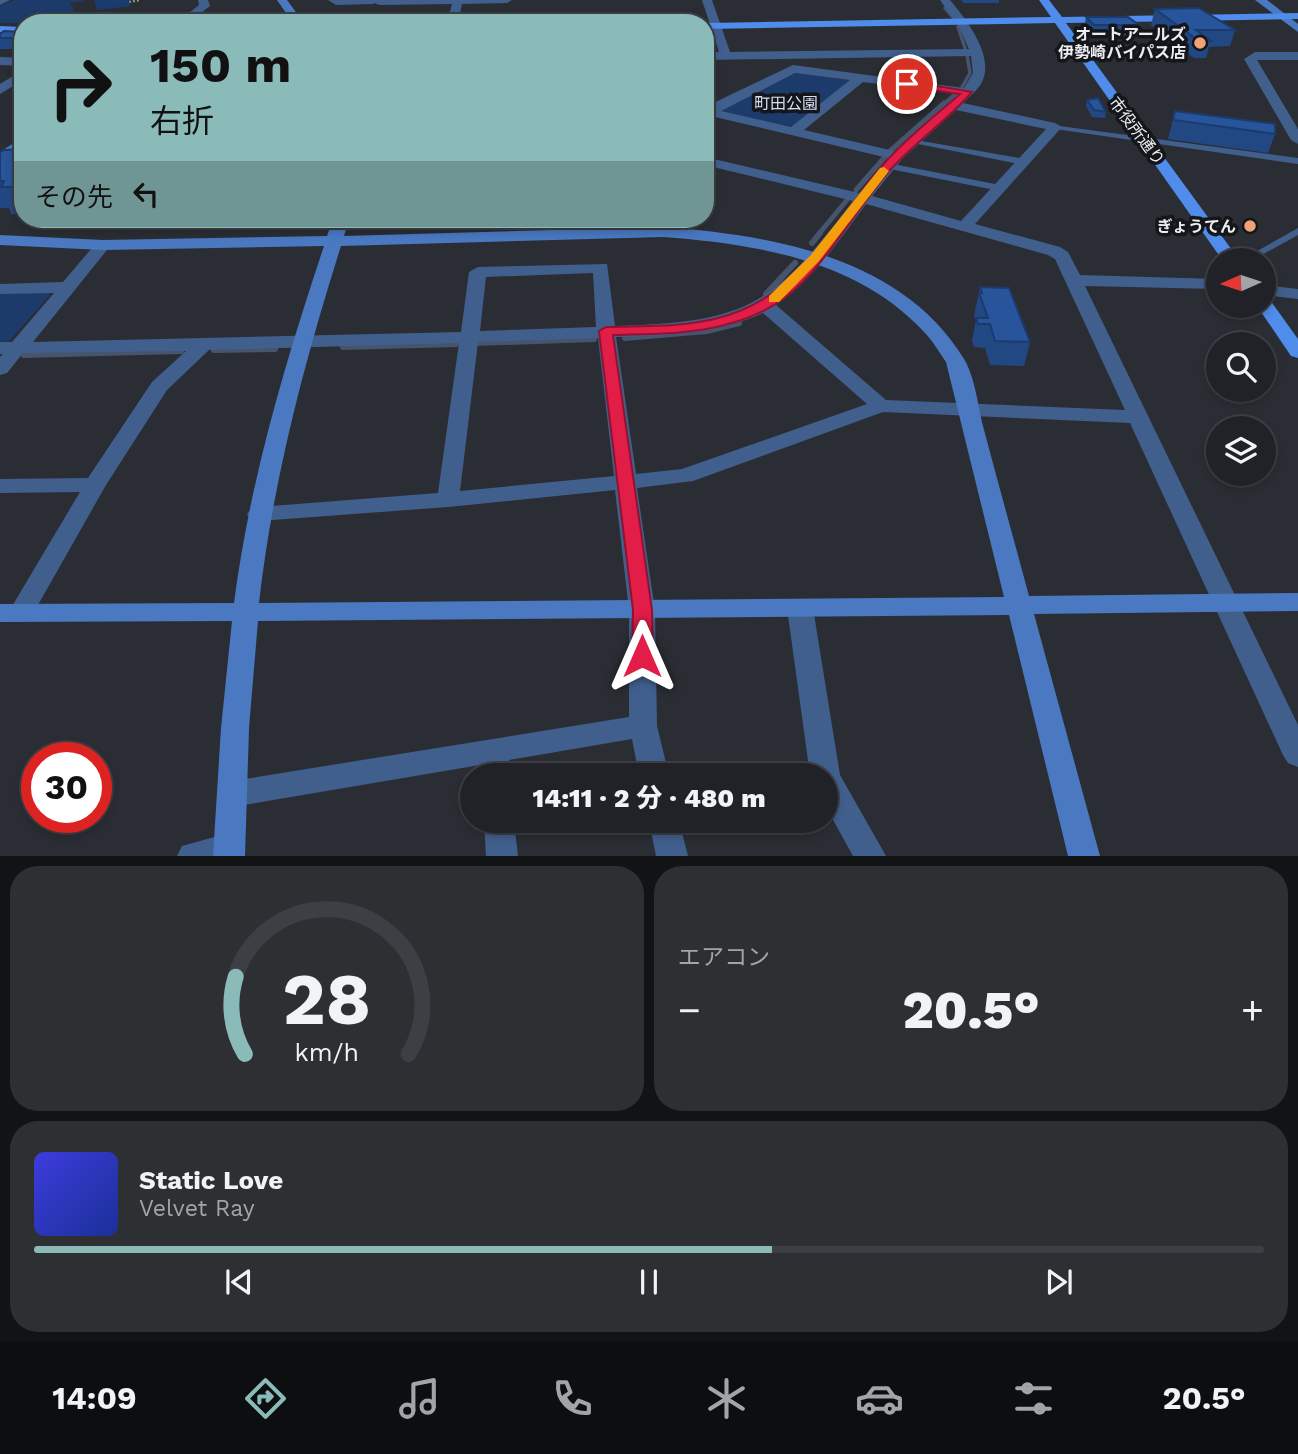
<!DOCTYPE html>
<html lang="ja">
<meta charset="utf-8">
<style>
:root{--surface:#202227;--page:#2d2f33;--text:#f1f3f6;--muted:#a2a4a7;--line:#3d3f44;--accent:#8bbbb9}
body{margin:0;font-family:"Work Sans","Noto Sans JP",sans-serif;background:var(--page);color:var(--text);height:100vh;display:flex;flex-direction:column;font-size:26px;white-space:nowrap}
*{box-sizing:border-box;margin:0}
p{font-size:23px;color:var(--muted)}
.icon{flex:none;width:38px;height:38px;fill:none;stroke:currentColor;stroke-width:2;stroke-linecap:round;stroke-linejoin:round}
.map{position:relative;height:856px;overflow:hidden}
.side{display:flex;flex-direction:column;gap:10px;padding:10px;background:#121315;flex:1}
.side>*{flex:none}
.hud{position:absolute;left:14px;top:14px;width:700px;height:214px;border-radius:28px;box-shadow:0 4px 10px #0003,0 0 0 2px var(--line);background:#8bbbb9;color:#111;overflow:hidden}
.needle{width:46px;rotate:267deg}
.fabs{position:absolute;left:1206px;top:248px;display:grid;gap:14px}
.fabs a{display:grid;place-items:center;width:70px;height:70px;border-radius:50%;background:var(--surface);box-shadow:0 4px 10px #0003,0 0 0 2px var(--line);font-size:35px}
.speed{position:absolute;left:21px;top:742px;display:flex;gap:14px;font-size:35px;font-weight:700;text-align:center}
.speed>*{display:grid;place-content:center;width:91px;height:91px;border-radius:50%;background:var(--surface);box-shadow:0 4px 10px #0003,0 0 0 2px var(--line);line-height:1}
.speed .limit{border:10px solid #d22;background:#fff;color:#111}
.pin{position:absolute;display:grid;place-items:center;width:60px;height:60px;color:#fff;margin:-30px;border:4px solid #fff;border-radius:50%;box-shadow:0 2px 7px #0007}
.me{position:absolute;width:77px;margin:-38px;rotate:0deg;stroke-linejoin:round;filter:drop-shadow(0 0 5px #0008)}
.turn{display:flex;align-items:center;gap:24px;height:147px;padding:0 21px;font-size:32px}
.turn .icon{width:91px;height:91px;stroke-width:2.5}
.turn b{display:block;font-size:49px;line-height:60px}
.then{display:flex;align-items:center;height:66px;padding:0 21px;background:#0003;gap:14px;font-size:26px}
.big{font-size:52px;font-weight:800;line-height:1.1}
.side .card{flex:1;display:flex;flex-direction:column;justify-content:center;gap:10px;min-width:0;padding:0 24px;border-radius:28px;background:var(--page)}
.side .dial{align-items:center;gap:0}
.dial svg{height:182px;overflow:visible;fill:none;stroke:var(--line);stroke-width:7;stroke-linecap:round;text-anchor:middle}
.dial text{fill:var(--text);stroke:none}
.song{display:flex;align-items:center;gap:21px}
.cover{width:84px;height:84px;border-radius:10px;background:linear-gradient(135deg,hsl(240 70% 55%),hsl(230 70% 35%))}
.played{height:7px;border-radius:4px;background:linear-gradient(90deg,var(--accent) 60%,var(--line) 60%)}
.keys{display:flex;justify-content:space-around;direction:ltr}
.heat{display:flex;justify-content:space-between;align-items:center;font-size:38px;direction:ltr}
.side .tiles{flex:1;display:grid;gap:10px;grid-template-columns:1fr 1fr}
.card:last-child{grid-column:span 2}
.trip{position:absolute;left:460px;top:763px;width:378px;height:70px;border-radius:35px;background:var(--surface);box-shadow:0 4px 10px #0003,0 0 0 2px var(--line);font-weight:800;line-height:70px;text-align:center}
.dock{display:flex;height:112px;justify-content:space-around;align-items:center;background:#0d0e10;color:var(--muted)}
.dock .icon{width:49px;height:49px}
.dock .selected{color:var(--accent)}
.dock b{font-size:32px;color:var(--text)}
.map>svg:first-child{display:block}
.green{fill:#1c3b6a}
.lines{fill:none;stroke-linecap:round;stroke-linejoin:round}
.stream-far2{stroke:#46546e;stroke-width:3.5}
.stream-far1{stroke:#46546e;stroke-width:5}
.stream{stroke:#46546e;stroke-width:6}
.path{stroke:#8b8e93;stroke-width:2.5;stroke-dasharray:2 2;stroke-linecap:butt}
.lane{fill:#415f8d;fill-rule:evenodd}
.street{fill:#415f8d;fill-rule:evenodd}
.secondary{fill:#4a79c2;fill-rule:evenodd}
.primary{fill:#4f8ceb;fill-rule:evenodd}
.wall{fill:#224884}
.shaded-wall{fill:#1b3b6c}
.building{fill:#27549a;stroke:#1b3b6c;stroke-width:2}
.route{fill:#e11d48;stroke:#92132f;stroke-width:2}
.slow{fill:#f59e0b}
.poi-dot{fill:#f0a279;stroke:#141619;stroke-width:2.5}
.labels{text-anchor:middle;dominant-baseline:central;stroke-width:7;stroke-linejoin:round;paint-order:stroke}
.far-poi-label{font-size:16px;font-weight:bold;fill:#ebedf2;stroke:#141619;text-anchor:end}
.far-park-label{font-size:16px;fill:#d2dff3;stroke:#141619}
.far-street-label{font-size:16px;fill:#ebedf2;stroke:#141619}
</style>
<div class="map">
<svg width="1298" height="856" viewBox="0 0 1298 856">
<rect width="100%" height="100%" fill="#2a2e34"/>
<g class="green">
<path d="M14 0H69L75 13 58 23H0V6Z"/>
<path d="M795 73 850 80 794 127 723 113 721 110Z"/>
<path d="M48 292 50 295 10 340 0 344V293Z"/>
</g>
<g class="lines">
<g class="stream-far2">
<path d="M945 8 953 17"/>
<path d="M958 27 965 48"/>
<path d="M962 87 970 73 967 55"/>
<path d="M942 105 955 94"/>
</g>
<g class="stream-far1">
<path d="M856 190 891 150 944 103"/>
<path d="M818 235 847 200"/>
</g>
<g class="stream">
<path d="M812 243 820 233"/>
<path d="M766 294 795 263"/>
<path d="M625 338 707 331 739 323"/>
<path d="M475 343 594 339"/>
<path d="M343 347 456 344"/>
<path d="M214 350 275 349"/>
<path d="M24 355 181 351"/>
</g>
<path class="path" d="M129 2 140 0"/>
<g class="lane">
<path d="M328 0H373L376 2 373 4 336 5Z"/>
<path d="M1052 125 1298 158V164L1055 129H1052Z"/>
<path d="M910 139 1025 159 1029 162 1025 165 913 143 909 141Z"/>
<path d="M888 163 1000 185 1004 188 1000 191 885 168 884 166Z"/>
<path d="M1298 228V235L1258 257H1252L1250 255Z"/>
</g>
<g class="street">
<path d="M0 0H10L0 5Z"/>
<path d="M198 0H208L210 6 188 23H176L199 5Z"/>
<path d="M367 0H512L507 3 462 4 458 23H447L452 4 379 5Z"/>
<path d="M702 0H712L730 52 969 49 959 27 940 0H950C966 19 995 56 982 82 978 90 969 97 963 103L1055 123 1062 127 975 224 1060 247 1068 252 1080 275 1218 279V289L1085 286 1298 725V767L1288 763 1283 755 1130 423 883 412 693 481 637 488 655 610 657 726 669 775H639L632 739 509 760 511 775H481L480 765 232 807 221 803 217 794 221 785 232 781 629 717V610L615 490 448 507 259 521 251 519 247 514 251 509 259 507 438 493 459 343 209 350 167 390 106 485 30 619 21 622 12 619 8 613 80 492 0 493V479L88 478 152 382 186 351 23 353 7 373 0 375V357L3 354H0V342H12L54 293 0 294V284L63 282 97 242 103 240 111 245 33 342 461 332 469 272 478 267 607 264 615 326C748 322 773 306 853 201L705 165V157L859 193 888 158 711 116 705 118V107L793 65 964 88 973 73 971 56 705 60V52H719ZM795 73 850 80 791 127 721 111ZM863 82 957 94 894 151 804 130ZM956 110 1046 129 961 221 872 196 903 158ZM866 204 1048 255 1055 259 1125 410 886 400 776 305C814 279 839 240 866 204ZM593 273 596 327 480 331 486 277ZM763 313 867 404 682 469 636 474 616 337C665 336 718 334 763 313ZM598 338 614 476 460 491 478 342Z"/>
<path d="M1255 52H1298V60H1257L1298 129V144L1291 140 1244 59Z"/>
<path d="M0 57 23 58V66L0 65Z"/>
<path d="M23 70V80L0 94V84Z"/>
<path d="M575 219H591L592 233 590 236H578Z"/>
<path d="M1264 285 1298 289V299L1264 295Z"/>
<path d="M800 599 809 602 813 608 840 775 886 856H853L826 807V775H810L787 608 791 602Z"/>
<path d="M484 821H514L518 856H486Z"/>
<path d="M649 821H679L688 856H656Z"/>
<path d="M229 833 240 837 245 847 241 856H177L182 846Z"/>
</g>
<g class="secondary">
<path d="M277 0H287L304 23H293Z"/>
<path d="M1255 0H1267L1298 24V32Z"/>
<path d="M23 137V148L0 163V152Z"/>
<path d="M333 219H349L344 236 663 227C772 235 902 257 964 359 975 377 978 406 983 426 998 483 1014 540 1029 596L1298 593V611L1034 614 1100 856H1068L1009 615 258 621 249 728 245 856H213L221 728 232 621 0 622V604L234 603C250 480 285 363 324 246L103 250 0 245V235L103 240 327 236ZM663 237C756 244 858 260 924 332 933 341 939 352 946 362L1004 597 259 603C273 480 304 363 341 246Z"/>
</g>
<g class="primary">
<path d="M1039 0H1049L1062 17 1298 13V19L1066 23 1240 261H1223L1055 23 705 29V23L1051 17Z"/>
<path d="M0 26 23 27V33L0 32Z"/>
<path d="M1264 299 1270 300 1298 339V358L1291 356 1257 306H1264Z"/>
</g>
</g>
<g class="wall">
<path d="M961 0H999V3H964Z"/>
<path d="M1155 9 1235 30 1230 46 1209 47 1206 58H1194L1151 25Z"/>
<path d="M1086 17 1139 25 1136 36H1091L1084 28Z"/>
<path d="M23 32V49H0V34Z"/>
<path d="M1087 100 1106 112 1105 118 1092 117 1086 106Z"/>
<path d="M1175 111 1275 134 1268 153 1168 139Z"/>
<path d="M23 149V214H11L9 208H0V152Z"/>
<path d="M980 287 1030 342 1024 366 990 365 985 348 974 347 972 341 976 320 974 316Z"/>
</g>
<g class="shaded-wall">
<path d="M70 0H83L84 1 71 3Z"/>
<path d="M94 0H129L130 6 97 10Z"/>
</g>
<g class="building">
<path d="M1199 8 1235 30H1196L1211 41H1199L1155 9Z"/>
<path d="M1086 17H1128L1139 25H1094Z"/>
<path d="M4 31 23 32V38H0V34Z"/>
<path d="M1098 98 1106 112 1094 110 1087 100Z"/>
<path d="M1175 111 1275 124V134L1173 120Z"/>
<path d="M23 149V187H1L4 181H0V152L4 150Z"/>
<path d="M980 287 1009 288 1030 342 995 341 990 324H978L976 318H988L979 293H982Z"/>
</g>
<path class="route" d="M907 81 972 92C948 120 916 141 891 169 857 207 827 264 787 296 739 334 671 334 613 335L652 610 653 656 650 662 642 664 635 662 632 656 633 610 599 331 606 327C650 326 700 328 742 310 804 285 841 215 882 166 904 140 934 117 960 94L904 86V82Z"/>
<path class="slow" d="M884 167 889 171 819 261 779 302H769V296L810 256 880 168Z"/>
<g class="poi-dot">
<circle cx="1200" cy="43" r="7"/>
<circle cx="1250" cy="226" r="7"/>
</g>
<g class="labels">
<g class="far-poi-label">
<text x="1186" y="34">オートアールズ<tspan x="1186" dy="18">伊勢崎バイパス店</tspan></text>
<text x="1236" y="226">ぎょうてん</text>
</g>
<g class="far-park-label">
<text x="786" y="103">町田公園</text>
</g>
<g class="far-street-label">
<text transform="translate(1137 131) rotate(53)">市役所通り</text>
</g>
</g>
</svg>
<div class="fabs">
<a><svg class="needle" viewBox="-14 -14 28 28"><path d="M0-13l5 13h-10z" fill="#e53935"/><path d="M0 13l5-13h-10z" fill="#a2a4a7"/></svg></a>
<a><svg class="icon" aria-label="search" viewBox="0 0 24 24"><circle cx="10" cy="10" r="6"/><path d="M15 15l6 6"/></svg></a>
<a><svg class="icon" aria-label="layers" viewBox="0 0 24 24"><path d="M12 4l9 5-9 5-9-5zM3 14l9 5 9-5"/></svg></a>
</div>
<div class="speed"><div class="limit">30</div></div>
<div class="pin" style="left:907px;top:84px;background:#d93025"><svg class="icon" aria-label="arrive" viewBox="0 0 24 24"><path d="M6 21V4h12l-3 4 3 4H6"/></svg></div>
<svg class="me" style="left:642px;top:656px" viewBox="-20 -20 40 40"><path d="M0-17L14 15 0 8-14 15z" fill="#e11d48" stroke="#fff" stroke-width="4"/></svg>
<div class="trip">14:11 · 2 分 · 480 m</div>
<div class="hud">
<div class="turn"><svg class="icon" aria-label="right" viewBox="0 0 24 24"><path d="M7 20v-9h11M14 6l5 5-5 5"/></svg><div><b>150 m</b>右折</div></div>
<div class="then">その先<svg class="icon" aria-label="left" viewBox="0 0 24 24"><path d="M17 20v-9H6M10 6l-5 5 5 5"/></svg></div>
</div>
</div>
<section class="side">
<div class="tiles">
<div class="card dial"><svg viewBox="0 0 100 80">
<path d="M14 69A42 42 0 1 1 86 69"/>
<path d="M14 69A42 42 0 0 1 10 35" stroke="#8bbbb9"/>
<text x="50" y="56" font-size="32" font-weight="700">28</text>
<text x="50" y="72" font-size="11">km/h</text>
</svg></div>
<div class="card"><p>エアコン</p>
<div class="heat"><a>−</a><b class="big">20.5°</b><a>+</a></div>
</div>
<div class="card">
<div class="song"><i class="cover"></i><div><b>Static Love</b><p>Velvet Ray</p></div></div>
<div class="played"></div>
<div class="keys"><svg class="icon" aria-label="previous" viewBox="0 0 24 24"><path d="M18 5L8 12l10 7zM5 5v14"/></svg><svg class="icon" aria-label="pause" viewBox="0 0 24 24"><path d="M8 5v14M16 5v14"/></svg><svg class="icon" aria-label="next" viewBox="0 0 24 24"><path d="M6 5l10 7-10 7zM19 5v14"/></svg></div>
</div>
</div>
</section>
<nav class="dock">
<b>14:09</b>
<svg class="icon selected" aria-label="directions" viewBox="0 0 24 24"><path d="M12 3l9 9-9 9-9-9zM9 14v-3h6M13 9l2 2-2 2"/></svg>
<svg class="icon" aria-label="music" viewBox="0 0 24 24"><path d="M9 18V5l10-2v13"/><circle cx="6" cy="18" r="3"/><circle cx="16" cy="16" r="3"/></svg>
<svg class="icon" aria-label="phone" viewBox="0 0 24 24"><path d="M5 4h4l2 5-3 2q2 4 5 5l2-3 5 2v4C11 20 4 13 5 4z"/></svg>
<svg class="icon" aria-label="climate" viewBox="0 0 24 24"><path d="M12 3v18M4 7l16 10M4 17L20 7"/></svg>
<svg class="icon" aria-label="car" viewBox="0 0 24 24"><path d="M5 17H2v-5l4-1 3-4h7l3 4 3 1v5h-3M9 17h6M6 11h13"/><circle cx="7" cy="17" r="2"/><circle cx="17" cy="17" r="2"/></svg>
<svg class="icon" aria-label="filters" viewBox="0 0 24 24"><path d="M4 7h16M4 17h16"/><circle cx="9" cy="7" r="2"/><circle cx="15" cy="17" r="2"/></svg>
<b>20.5°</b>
</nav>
